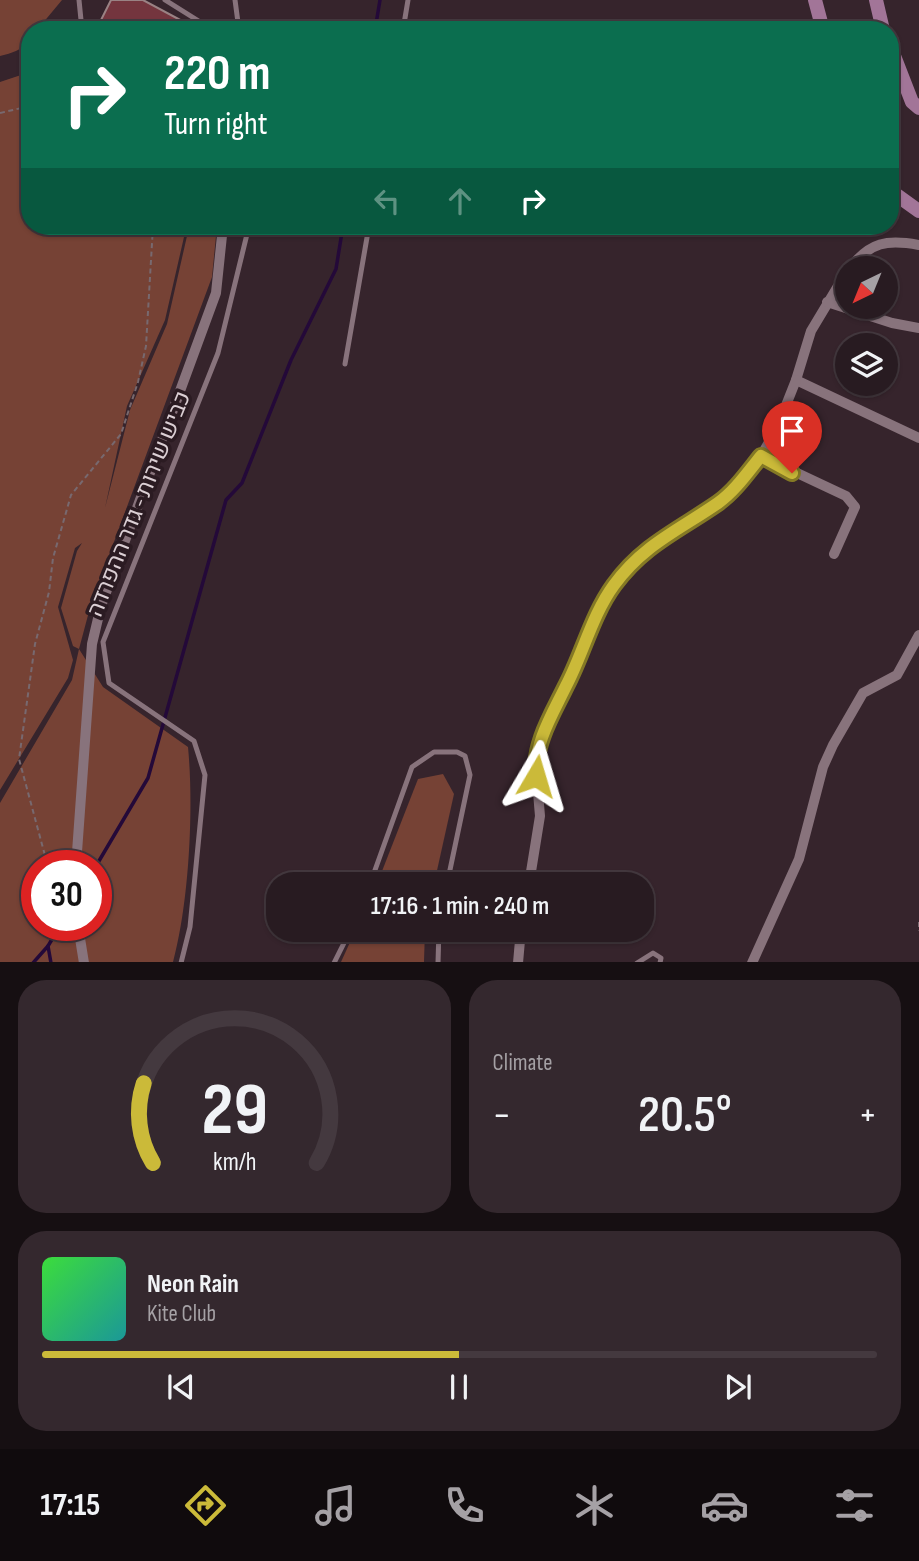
<!DOCTYPE html>
<meta charset="utf-8">
<style>
:root{--surface:#281b21;--page:#34282e;--text:#f1f3f6;--muted:#a5a1a5;--line:#44393f;--accent:#cbba39}
body{margin:0;font-family:"Sofia Sans Condensed",Heebo,sans-serif;background:var(--page);color:var(--text);height:100vh;display:flex;flex-direction:column;font-size:26px;white-space:nowrap}
*{box-sizing:border-box;margin:0}
p{font-size:23px;color:var(--muted)}
.icon{flex:none;width:38px;height:38px;fill:none;stroke:currentColor;stroke-width:2;stroke-linecap:round;stroke-linejoin:round}
.map{position:relative;height:962px;overflow:hidden}
.details{display:flex;flex-direction:column;gap:18px;padding:18px;background:#160f12;flex:1}
.details>*{flex:none}
.banner{position:absolute;left:21px;top:21px;width:878px;height:214px;border-radius:28px;box-shadow:0 2px 5px #0004,0 0 0 2px var(--line);background:#0b6e4f;color:#fff;overflow:hidden}
.needle{width:46px;rotate:223deg}
.fabs{position:absolute;left:835px;top:256px;display:grid;gap:14px}
.fabs a{display:grid;place-items:center;width:63px;height:63px;border-radius:50%;background:var(--surface);box-shadow:0 2px 5px #0004,0 0 0 2px var(--line);font-size:35px}
.speed{position:absolute;left:21px;top:850px;display:flex;gap:14px;font-size:35px;font-weight:700;text-align:center}
.speed>*{display:grid;place-content:center;width:91px;height:91px;border-radius:50%;background:var(--surface);box-shadow:0 2px 5px #0004,0 0 0 2px var(--line);line-height:1}
.speed .limit{border:10px solid #d22;background:#fff;color:#111}
.pin{position:absolute;display:grid;place-items:center;width:60px;height:60px;color:#fff;margin:-72px -30px;border-radius:50% 50% 50% 0;rotate:-45deg;box-shadow:0 0 7px #0007}
.pin .icon{rotate:45deg}
.me{position:absolute;width:77px;margin:-38px;rotate:7deg;stroke-linejoin:round;filter:drop-shadow(0 0 5px #0008)}
.turn{display:flex;align-items:center;gap:24px;height:147px;padding:0 28px;font-size:32px}
.turn .icon{width:91px;height:91px;stroke-width:2.5}
.turn b{display:block;font-size:49px;line-height:60px}
.lanes{display:flex;align-items:center;height:66px;padding:0 28px;background:#0003;justify-content:center;gap:35px;direction:ltr}
.lanes .off{opacity:.35}
.big{font-size:52px;font-weight:600;line-height:1.1}
.details .tile{flex:1;display:flex;flex-direction:column;justify-content:center;gap:10px;min-width:0;padding:0 24px;border-radius:28px;background:var(--page)}
.details .dial{align-items:center;gap:0}
.dial svg{height:182px;overflow:visible;fill:none;stroke:var(--line);stroke-width:7;stroke-linecap:round;text-anchor:middle}
.dial text{fill:var(--text);stroke:none}
.song{display:flex;align-items:center;gap:21px}
.cover{width:84px;height:84px;border-radius:10px;background:linear-gradient(135deg,hsl(120 70% 55%),hsl(180 70% 35%))}
.played{height:7px;border-radius:4px;background:linear-gradient(90deg,var(--accent) 50%,var(--line) 50%)}
.keys{display:flex;justify-content:space-around;direction:ltr}
.heat{display:flex;justify-content:space-between;align-items:center;font-size:38px;direction:ltr}
.details .tiles{flex:1;display:grid;gap:18px;grid-template-columns:1fr 1fr}
.tile:last-child{grid-column:span 2}
.trip{position:absolute;left:266px;top:872px;width:388px;height:70px;border-radius:28px;background:var(--surface);box-shadow:0 2px 5px #0004,0 0 0 2px var(--line);font-weight:600;line-height:70px;text-align:center}
.menu{display:flex;height:112px;justify-content:space-around;align-items:center;background:#100b0d;color:var(--muted)}
.menu .icon{width:49px;height:49px}
.menu .current{color:var(--accent)}
.menu b{font-size:32px;color:var(--text)}
.map>svg:first-child{display:block}
.green{fill:#764235;fill-rule:evenodd}
.lines{fill:none;stroke-linecap:round;stroke-linejoin:round}
.stream{stroke:#240939;stroke-width:3.5}
.building{fill:#74353e;stroke:#9a8284;stroke-width:2}
.path{stroke:#78696f;stroke-width:2;stroke-dasharray:5 3.5;stroke-linecap:butt}
.lane{stroke:#88737c;stroke-width:5}
.street{stroke:#88737c;stroke-width:10}
.secondary{stroke:#a27598;stroke-width:14}
.route-casing{stroke:#847925;stroke-width:18}
.route{stroke:#cbba39;stroke-width:12}
.labels{text-anchor:middle;dominant-baseline:central;stroke-width:7;stroke-linejoin:round;paint-order:stroke}
.street-label{font-size:23px;fill:#dbcfd4;stroke:#2b1b22}
</style>
<div class="map">
<svg width="919" height="963" viewBox="0 0 919 963">
<rect width="100%" height="100%" fill="#36242c"/>
<g class="green">
<path d="M0 0H62L37 30H30C30 48 16 52 0 56Z"/>
<path d="M30 72V226H182L184 237 165 320 127 406 105 508 130 410 167 324 187 236 185 226H217L212 277 91 604 79 649 103 687 188 747C194 809 189 903 173 962H0V803L72 680 79 649 73 646 61 608 77 551 82 543 75 548 58 607 73 660 68 678 0 790V82ZM37 866H96V926H37Z"/>
<path d="M443 774 454 794 434 884H377L418 779Z"/>
<path d="M356 929H425L424 962H341Z"/>
</g>
<g class="lines">
<g class="stream">
<path d="M375 30 380 0"/>
<path d="M96 866 148 778 226 500 242 483 291 360 336 269 343 226"/>
<path d="M33 963 48 946"/>
<path d="M51 963 48 946 60 926"/>
</g>
</g>
<path class="building" d="M111 0H143L199 30H96Z"/>
<g class="lines">
<g class="path">
<path d="M0 113 30 106"/>
<path d="M64 864 47 863 19 759 35 644 49 592 53 558 71 495 121 434 138 382 146 346 153 226"/>
<path d="M919 922V931"/>
</g>
<g class="lane">
<path d="M79 0 82 30"/>
<path d="M165 0 213 30"/>
<path d="M235 0 239 30"/>
<path d="M403 30 408 0"/>
<path d="M345 364 369 226"/>
<path d="M370 884 412 767 434 752H457L465 756 470 775 447 884"/>
<path d="M181 963 190 927 205 775 194 741 109 683 103 642 218 353 249 226"/>
<path d="M334 963 351 929"/>
<path d="M438 963 439 929"/>
<path d="M637 963 653 953 661 958 660 963"/>
</g>
<g class="street">
<path d="M850 268C870 242 887 239 919 245"/>
<path d="M847 271 811 331 796 380 919 438"/>
<path d="M827 302 892 323 919 328"/>
<path d="M761 456 846 496 855 507 834 554"/>
<path d="M76 866 92 644 101 606 216 293 223 226"/>
<path d="M529 884 540 816 535 757 605 599 648 550 671 531 720 502 733 490 761 456 777 428 796 380"/>
<path d="M78 926 84 963"/>
<path d="M518 963 521 929"/>
<path d="M752 963 799 859 823 767 833 745 863 693 897 675 919 635"/>
</g>
<g class="secondary">
<path d="M815 0 823 30"/>
<path d="M876 0 883 30"/>
<path d="M891 48 912 102 919 108"/>
<path d="M891 191 919 211"/>
</g>
</g>
<g class="lines">
<defs>
<path id="route" d="M536 776C534 743 552 715 566 686 583 654 592 615 614 585 643 545 679 530 718 503 735 491 748 472 761 456L792 473"/>
</defs>
<use href="#route" class="route-casing"/>
<use href="#route" class="route"/>
</g>
<g class="labels">
<g class="street-label">
<text transform="translate(139 504) rotate(-68)">כביש שירות - גדר ההפרדה</text>
</g>
</g>
</svg>
<div class="fabs">
<a><svg class="needle" viewBox="-14 -14 28 28"><path d="M0-13l5 13h-10z" fill="#e53935"/><path d="M0 13l5-13h-10z" fill="#a5a1a5"/></svg></a>
<a><svg class="icon" aria-label="layers" viewBox="0 0 24 24"><path d="M12 4l9 5-9 5-9-5zM3 14l9 5 9-5"/></svg></a>
</div>
<div class="speed"><div class="limit">30</div></div>
<div class="pin" style="left:792px;top:473px;background:#d93025"><svg class="icon" aria-label="arrive" viewBox="0 0 24 24"><path d="M6 21V4h12l-3 4 3 4H6"/></svg></div>
<svg class="me" style="left:536px;top:776px" viewBox="-20 -20 40 40"><path d="M0-17L14 15 0 8-14 15z" fill="#cbba39" stroke="#fff" stroke-width="4"/></svg>
<div class="trip">17:16 · 1 min · 240 m</div>
<div class="banner">
<div class="turn"><svg class="icon" aria-label="right" viewBox="0 0 24 24"><path d="M7 20v-9h11M14 6l5 5-5 5"/></svg><div><b>220 m</b>Turn right</div></div>
<div class="lanes"><svg class="icon off" aria-label="left" viewBox="0 0 24 24"><path d="M17 20v-9H6M10 6l-5 5 5 5"/></svg><svg class="icon off" aria-label="ahead" viewBox="0 0 24 24"><path d="M12 20V5M6 11l6-6 6 6"/></svg><svg class="icon" aria-label="right" viewBox="0 0 24 24"><path d="M7 20v-9h11M14 6l5 5-5 5"/></svg></div>
</div>
</div>
<section class="details">
<div class="tiles">
<div class="tile dial"><svg viewBox="0 0 100 80">
<path d="M14 69A42 42 0 1 1 86 69"/>
<path d="M14 69A42 42 0 0 1 10 34" stroke="#cbba39"/>
<text x="50" y="56" font-size="32" font-weight="700">29</text>
<text x="50" y="72" font-size="11">km/h</text>
</svg></div>
<div class="tile"><p>Climate</p>
<div class="heat"><a>−</a><b class="big">20.5°</b><a>+</a></div>
</div>
<div class="tile">
<div class="song"><i class="cover"></i><div><b>Neon Rain</b><p>Kite Club</p></div></div>
<div class="played"></div>
<div class="keys"><svg class="icon" aria-label="previous" viewBox="0 0 24 24"><path d="M18 5L8 12l10 7zM5 5v14"/></svg><svg class="icon" aria-label="pause" viewBox="0 0 24 24"><path d="M8 5v14M16 5v14"/></svg><svg class="icon" aria-label="next" viewBox="0 0 24 24"><path d="M6 5l10 7-10 7zM19 5v14"/></svg></div>
</div>
</div>
</section>
<nav class="menu">
<b>17:15</b>
<svg class="icon current" aria-label="directions" viewBox="0 0 24 24"><path d="M12 3l9 9-9 9-9-9zM9 14v-3h6M13 9l2 2-2 2"/></svg>
<svg class="icon" aria-label="music" viewBox="0 0 24 24"><path d="M9 18V5l10-2v13"/><circle cx="6" cy="18" r="3"/><circle cx="16" cy="16" r="3"/></svg>
<svg class="icon" aria-label="phone" viewBox="0 0 24 24"><path d="M5 4h4l2 5-3 2q2 4 5 5l2-3 5 2v4C11 20 4 13 5 4z"/></svg>
<svg class="icon" aria-label="climate" viewBox="0 0 24 24"><path d="M12 3v18M4 7l16 10M4 17L20 7"/></svg>
<svg class="icon" aria-label="car" viewBox="0 0 24 24"><path d="M5 17H2v-5l4-1 3-4h7l3 4 3 1v5h-3M9 17h6M6 11h13"/><circle cx="7" cy="17" r="2"/><circle cx="17" cy="17" r="2"/></svg>
<svg class="icon" aria-label="filters" viewBox="0 0 24 24"><path d="M4 7h16M4 17h16"/><circle cx="9" cy="7" r="2"/><circle cx="15" cy="17" r="2"/></svg>
</nav>
